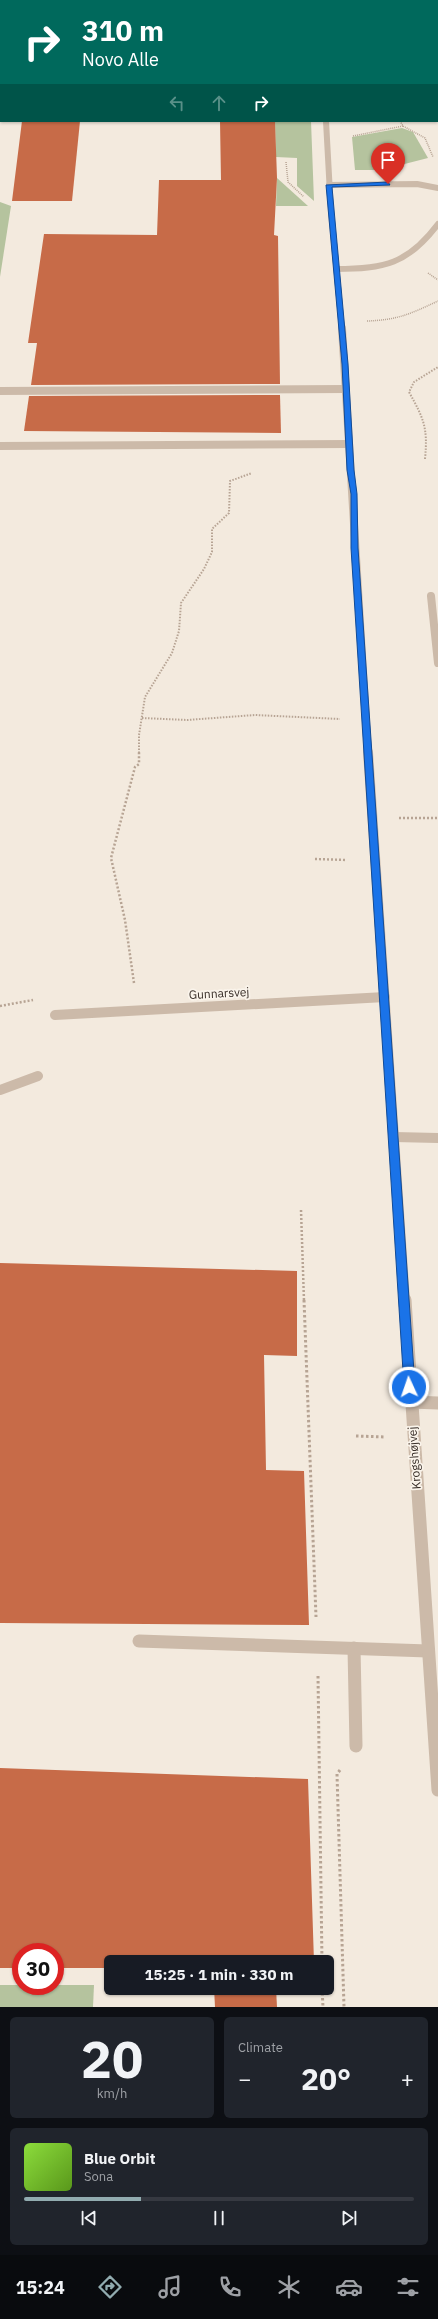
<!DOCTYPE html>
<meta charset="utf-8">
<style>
:root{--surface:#171b24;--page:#20242c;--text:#f1f3f6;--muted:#9ea1a6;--line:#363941;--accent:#92acb0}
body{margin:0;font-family:"IBM Plex Sans",sans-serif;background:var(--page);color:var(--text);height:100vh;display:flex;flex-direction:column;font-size:15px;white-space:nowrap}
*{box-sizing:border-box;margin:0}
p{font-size:13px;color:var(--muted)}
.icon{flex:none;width:22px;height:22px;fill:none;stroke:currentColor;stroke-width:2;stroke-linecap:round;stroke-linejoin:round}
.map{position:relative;height:2007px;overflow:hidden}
.drawer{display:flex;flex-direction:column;gap:10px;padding:10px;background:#0d0f14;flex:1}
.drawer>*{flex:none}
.hud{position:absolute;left:0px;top:0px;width:438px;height:122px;box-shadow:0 1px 3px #0004;background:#00695c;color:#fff;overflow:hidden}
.speed{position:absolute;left:12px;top:1943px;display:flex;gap:8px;font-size:20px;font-weight:700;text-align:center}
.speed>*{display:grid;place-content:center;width:52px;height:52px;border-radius:50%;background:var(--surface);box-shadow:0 1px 3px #0004;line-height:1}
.speed .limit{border:6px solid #d22;background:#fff;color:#111}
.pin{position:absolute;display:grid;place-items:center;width:34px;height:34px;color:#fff;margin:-41px -17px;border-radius:50% 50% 50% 0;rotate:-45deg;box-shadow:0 0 4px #0007}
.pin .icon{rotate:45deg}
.me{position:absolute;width:44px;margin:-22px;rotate:357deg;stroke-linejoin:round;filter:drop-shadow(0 0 3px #0008)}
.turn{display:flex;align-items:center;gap:14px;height:84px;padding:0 16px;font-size:18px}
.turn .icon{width:52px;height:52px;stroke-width:2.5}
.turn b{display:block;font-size:28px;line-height:34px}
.lanes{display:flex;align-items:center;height:38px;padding:0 16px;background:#0003;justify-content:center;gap:20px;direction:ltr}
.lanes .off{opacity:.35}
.big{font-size:30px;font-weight:700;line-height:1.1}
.drawer .card{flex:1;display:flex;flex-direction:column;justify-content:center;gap:6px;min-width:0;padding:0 14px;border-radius:6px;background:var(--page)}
.drawer .dial{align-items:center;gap:0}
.dial b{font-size:52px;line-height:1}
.song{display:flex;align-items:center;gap:12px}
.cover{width:48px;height:48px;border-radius:6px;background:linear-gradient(135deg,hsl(90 70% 55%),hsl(90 70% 35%))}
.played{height:4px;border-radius:2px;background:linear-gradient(90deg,var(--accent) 30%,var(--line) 30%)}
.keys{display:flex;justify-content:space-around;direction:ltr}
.heat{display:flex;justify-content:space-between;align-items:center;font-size:22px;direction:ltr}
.drawer .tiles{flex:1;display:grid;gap:10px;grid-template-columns:1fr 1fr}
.card:last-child{grid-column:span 2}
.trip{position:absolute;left:104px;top:1955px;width:230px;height:40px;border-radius:6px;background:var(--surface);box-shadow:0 1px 3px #0004;font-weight:700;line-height:40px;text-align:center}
.tab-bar{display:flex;height:64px;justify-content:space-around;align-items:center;background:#090b0e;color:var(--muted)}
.tab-bar .icon{width:28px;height:28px}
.tab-bar .selected{color:var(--accent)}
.tab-bar b{font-size:18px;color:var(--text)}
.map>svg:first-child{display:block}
.green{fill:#b5c39e}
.building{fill:#c76b48}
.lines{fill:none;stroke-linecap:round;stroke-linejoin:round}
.path-far3{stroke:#b7a494;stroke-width:1.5;stroke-dasharray:1 1;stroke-linecap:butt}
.path-far2{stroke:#b7a494;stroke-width:2;stroke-dasharray:1.5 1.5;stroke-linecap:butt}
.path-far1{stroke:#b7a494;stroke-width:2.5;stroke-dasharray:2 2;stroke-linecap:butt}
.path{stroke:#b7a494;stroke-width:3;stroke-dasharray:2.5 2.5;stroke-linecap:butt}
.lane-far3{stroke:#ccbaa9;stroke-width:6}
.lane-far2{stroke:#ccbaa9;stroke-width:8}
.lane-far1{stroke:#ccbaa9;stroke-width:10}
.lane{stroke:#ccbaa9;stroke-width:13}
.street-far3{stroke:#ccbaa9;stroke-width:6}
.street-far2{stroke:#ccbaa9;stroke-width:8}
.street-far1{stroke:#ccbaa9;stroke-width:10}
.street{stroke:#ccbaa9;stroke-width:13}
.route{fill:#1a73e8;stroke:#114b97}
.labels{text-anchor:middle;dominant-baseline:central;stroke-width:3.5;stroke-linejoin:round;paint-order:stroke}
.street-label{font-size:12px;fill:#392f29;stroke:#faf4eb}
</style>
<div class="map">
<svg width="438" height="2007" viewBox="0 0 438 2007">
<rect width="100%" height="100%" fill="#f3eade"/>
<g class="green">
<path d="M0 0H302V1H1L0 98Z"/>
<path d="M275 121H311L314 201 297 186V158L276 157Z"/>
<path d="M402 128 413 132 428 158 381 170H355L352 137Z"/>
<path d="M277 178 308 206H276Z"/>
<path d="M0 202 11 206 0 277Z"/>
<path d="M0 1985H94L93 2007H0Z"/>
</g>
<g class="building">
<path d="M22 121H80L72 201H12Z"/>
<path d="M220 121H275L277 178 274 235 278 236 280 384 31 385 37 343H28L44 234 157 235 159 180H221Z"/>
<path d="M280 395 281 433 24 431 29 396Z"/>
<path d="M0 1263 297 1271V1356L264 1355 266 1470 304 1471 309 1625 0 1623Z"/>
<path d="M0 1768 308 1779 314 1962H111V1968H55V1952H21V1968H0Z"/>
<path d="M214 1988H276L277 2007H215Z"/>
</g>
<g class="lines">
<g class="path-far3">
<path d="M400 121 403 126 425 138 433 157"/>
<path d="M353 136 403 126"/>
<path d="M286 162 288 182 304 197"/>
<path d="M428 273 438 280"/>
<path d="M367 321C398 320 410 314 438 301"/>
</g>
<g class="path-far2">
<path d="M425 459C428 428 424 419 409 392L414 382 438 367"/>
<path d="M142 718 187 720 255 715 340 719"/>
<path d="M139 753V735L145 697 172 653 179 631 181 603 204 569 212 552V529L229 513 230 481 252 473"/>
</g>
<g class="path-far1">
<path d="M399 818H438"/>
<path d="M315 859 347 860"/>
<path d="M134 983 125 920 111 858 135 767 139 764V752"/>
<path d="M0 1006 33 1000"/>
<path d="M301 1210 304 1301"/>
</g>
<g class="path">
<path d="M304 1300 316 1617"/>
<path d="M356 1436 385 1437"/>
<path d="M318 1676 322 1962"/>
<path d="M340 1770 337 1774 344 2007"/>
<path d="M322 1988 323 2007"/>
</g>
<g class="lane-far3">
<path d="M329 185 417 184 438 188"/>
<path d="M336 269C384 269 408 264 438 224"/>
</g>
<g class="lane-far2">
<path d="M0 391 346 389"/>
<path d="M0 446 349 444"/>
<path d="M431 596 438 663"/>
</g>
<g class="lane-far1">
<path d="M0 1090 38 1076"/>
<path d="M394 1137 438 1138"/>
</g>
<g class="lane">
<path d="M410 1402 438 1403"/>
<path d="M139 1641 428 1651"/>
<path d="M354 1648 356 1746"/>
</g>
<path class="street-far3" d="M326 121 331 212 342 329"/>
<path class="street-far2" d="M342 328 368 753"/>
<g class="street-far1">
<path d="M368 752 405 1301"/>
<path d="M55 1015 385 997"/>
</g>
<path class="street" d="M405 1300 438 1790"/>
</g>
<path class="route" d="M388 182 390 185 332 187 348 364 354 470 357 494 358 548 415 1387 409 1392 404 1387 351 548V494L347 470 342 364 326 185Z"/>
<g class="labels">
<g class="street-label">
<text transform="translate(219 993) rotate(-3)">Gunnarsvej</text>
<text transform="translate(414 1458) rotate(-94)">Krogshøjvej</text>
</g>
</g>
</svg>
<div class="speed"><div class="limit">30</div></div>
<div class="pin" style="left:388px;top:184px;background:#d93025"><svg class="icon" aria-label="arrive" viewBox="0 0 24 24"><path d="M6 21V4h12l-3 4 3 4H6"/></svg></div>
<svg class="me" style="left:409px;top:1387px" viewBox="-20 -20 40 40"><circle r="17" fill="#1a73e8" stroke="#fff" stroke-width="3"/><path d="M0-11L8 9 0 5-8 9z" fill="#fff"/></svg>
<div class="trip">15:25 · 1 min · 330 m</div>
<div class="hud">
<div class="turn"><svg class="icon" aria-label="right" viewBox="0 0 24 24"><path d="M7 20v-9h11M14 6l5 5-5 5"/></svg><div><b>310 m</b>Novo Alle</div></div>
<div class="lanes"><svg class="icon off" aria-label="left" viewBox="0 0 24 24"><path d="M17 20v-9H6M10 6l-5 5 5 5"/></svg><svg class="icon off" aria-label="ahead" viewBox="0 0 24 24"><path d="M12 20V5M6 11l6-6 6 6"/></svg><svg class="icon" aria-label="right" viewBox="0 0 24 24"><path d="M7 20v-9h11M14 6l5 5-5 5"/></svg></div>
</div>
</div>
<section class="drawer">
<div class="tiles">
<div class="card dial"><b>20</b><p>km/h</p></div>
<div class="card"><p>Climate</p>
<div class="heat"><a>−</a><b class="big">20°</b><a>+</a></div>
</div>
<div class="card">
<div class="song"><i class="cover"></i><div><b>Blue Orbit</b><p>Sona</p></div></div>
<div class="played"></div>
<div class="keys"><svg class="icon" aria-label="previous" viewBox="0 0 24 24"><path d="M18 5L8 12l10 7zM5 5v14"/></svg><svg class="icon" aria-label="pause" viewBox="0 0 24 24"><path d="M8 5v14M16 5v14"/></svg><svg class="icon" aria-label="next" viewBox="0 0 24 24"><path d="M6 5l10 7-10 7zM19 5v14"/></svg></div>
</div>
</div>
</section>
<nav class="tab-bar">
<b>15:24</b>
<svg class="icon selected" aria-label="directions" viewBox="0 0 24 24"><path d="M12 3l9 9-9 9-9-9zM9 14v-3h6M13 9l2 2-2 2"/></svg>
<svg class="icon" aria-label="music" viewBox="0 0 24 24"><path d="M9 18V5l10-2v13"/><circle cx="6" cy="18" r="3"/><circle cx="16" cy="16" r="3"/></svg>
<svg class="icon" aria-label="phone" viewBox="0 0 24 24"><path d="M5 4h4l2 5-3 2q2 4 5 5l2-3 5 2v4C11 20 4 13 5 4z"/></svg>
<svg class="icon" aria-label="climate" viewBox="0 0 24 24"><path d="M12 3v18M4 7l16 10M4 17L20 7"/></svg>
<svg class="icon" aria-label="car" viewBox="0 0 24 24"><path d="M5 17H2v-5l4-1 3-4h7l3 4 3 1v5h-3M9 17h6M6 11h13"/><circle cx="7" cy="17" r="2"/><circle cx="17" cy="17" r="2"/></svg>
<svg class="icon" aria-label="filters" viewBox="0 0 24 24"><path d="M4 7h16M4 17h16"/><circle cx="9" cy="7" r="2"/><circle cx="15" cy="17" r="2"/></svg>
</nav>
